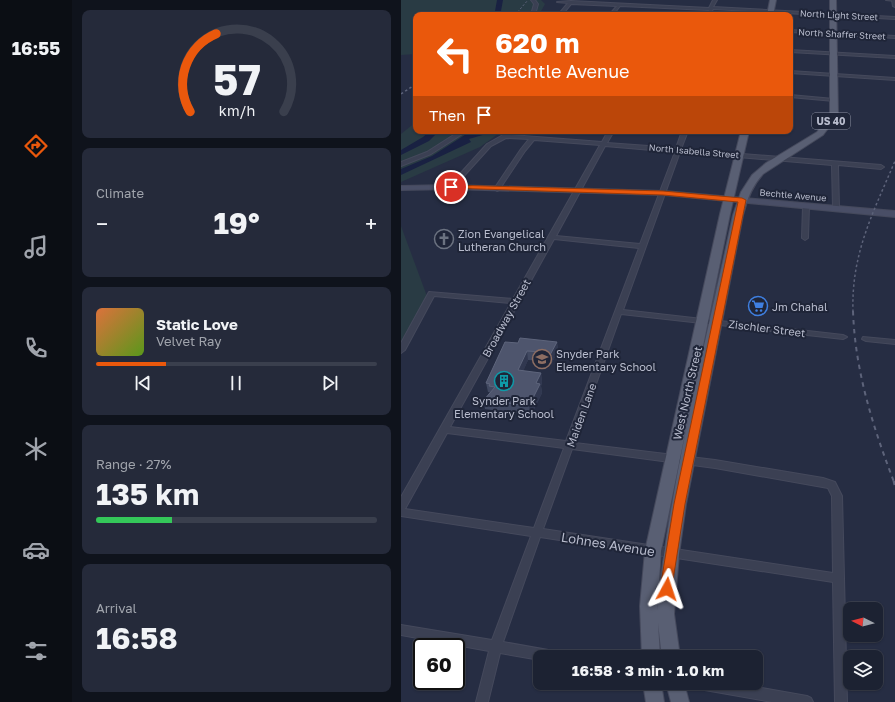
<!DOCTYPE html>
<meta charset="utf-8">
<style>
:root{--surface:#1c2232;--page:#252a3a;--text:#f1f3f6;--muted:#a0a4ac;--line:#3a3f4d;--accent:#ea580c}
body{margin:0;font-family:"Golos Text",sans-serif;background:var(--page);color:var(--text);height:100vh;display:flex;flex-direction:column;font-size:15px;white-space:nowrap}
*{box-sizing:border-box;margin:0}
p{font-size:13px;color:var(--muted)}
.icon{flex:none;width:22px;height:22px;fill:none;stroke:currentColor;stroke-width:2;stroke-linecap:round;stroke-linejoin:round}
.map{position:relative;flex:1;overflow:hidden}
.side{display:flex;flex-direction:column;gap:10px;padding:10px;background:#0f131c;width:329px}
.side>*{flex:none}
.guide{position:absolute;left:12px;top:12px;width:380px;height:122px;border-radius:8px;box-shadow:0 1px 3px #0004,0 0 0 1px var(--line);background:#ea580c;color:#fff;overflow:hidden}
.needle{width:26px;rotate:276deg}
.buttons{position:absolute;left:442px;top:602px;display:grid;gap:8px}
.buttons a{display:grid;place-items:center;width:40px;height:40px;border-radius:8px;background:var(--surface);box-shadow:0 1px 3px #0004,0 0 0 1px var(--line);font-size:20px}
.speed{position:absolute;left:12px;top:638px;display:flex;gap:8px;font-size:20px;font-weight:700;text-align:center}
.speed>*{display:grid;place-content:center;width:52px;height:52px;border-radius:50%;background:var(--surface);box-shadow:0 1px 3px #0004,0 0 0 1px var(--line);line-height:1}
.speed .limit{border:2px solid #111;border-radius:6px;background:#fff;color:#111}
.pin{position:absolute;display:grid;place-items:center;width:34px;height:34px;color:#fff;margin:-17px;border:2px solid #fff;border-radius:50%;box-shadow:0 1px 4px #0007}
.me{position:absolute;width:44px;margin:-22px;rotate:5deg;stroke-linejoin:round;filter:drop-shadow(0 0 3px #0008)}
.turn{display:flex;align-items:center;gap:14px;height:84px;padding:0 16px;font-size:18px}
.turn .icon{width:52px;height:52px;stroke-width:2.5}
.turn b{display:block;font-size:28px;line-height:34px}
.then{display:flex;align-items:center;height:38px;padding:0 16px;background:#0003;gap:8px;font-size:15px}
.big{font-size:30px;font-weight:700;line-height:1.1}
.side .card{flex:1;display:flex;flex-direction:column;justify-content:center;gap:6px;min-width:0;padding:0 14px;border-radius:8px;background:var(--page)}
.side .dial{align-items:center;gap:0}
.dial svg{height:104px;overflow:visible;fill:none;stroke:var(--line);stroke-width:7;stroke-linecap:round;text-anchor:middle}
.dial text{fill:var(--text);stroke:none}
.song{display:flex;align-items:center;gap:12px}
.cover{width:48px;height:48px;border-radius:6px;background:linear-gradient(135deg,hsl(20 70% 55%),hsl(90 70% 35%))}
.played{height:4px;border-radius:2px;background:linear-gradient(90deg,var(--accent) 25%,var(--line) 25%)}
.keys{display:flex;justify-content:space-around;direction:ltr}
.heat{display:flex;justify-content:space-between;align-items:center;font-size:22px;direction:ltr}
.charge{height:6px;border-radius:3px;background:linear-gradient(90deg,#34c759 27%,var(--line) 0)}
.trip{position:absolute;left:132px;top:650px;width:230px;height:40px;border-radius:8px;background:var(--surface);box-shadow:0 1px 3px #0004,0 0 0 1px var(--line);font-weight:700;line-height:40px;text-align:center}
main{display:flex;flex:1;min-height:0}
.tab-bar{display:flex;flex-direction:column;width:72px;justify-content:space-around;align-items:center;background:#0b0e14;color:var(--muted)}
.tab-bar .icon{width:28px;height:28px}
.tab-bar .current{color:var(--accent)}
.tab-bar b{font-size:18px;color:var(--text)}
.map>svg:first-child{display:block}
.green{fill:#293b44}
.water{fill:#192142}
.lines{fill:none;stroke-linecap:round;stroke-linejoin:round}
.river{fill:#192142;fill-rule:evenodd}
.minor-casing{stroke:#45495c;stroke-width:2}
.tertiary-casing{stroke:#45495c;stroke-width:2}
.secondary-casing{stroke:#45495c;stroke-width:2}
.primary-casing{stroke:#45495c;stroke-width:2}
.minor{fill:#3b4053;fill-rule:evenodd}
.tertiary{fill:#3b4053;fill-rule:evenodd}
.secondary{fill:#494e66;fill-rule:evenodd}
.primary{fill:#595f73;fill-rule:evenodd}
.rail-far3{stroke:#5d637a;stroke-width:1;stroke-dasharray:2 2;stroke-linecap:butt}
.rail-far2{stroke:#5d637a;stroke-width:1.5;stroke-dasharray:2.5 2.5;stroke-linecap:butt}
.rail-far1{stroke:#5d637a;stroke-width:2;stroke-dasharray:4.5 4.5;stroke-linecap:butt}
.rail{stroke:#5d637a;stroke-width:3;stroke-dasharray:5.5 5.5;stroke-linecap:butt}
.wall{fill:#414961}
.shaded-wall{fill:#313850}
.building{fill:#4e556d;stroke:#5e657c}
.route{fill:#ea580c;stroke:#983908}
.labels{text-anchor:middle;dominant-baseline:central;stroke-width:4;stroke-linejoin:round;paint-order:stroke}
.far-street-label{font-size:9px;fill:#b8bccd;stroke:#1f2538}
.shield{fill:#1f2538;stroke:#8a8fa0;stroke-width:1}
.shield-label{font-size:10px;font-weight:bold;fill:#b8bccd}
.poi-label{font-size:11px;fill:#b8bccd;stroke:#1f2538;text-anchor:start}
.street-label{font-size:11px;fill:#b8bccd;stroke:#1f2538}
.near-street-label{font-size:13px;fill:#b8bccd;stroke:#1f2538}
</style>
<main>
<nav class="tab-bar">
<b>16:55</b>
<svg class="icon current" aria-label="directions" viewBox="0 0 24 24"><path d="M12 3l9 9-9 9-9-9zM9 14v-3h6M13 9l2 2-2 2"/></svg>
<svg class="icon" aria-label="music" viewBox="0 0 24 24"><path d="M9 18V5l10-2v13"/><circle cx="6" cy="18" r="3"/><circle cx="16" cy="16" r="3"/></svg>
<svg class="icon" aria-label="phone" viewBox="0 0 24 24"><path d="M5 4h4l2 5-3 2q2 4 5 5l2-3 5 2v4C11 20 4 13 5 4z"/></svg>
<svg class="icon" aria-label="climate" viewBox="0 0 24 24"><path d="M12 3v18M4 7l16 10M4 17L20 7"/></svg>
<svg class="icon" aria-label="car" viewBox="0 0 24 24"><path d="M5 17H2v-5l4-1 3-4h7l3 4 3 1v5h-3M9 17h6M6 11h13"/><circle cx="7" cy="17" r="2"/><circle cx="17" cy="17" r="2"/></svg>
<svg class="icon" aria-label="filters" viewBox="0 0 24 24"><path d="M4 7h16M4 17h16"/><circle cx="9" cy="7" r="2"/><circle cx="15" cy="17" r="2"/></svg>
</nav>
<section class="side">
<div class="card dial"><svg viewBox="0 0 100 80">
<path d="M14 69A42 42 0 1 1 86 69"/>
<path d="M14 69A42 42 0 0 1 34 9" stroke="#ea580c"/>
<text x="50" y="56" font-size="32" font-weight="700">57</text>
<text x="50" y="72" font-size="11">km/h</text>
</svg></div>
<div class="card"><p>Climate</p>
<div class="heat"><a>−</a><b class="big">19°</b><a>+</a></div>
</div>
<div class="card">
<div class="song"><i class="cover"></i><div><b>Static Love</b><p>Velvet Ray</p></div></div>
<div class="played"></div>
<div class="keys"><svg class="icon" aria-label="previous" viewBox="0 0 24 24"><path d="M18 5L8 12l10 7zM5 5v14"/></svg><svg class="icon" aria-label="pause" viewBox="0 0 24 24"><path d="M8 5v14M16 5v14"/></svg><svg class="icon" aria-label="next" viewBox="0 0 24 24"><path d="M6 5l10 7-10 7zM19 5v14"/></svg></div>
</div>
<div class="card"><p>Range · 27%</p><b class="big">135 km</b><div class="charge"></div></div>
<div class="card"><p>Arrival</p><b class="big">16:58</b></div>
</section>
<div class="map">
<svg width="494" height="702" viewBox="0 0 494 702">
<rect width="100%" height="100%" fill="#262d43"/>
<g class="green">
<path d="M0 0H140L144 4 138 15H15V54L0 55Z"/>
<path d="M15 122V131H101L79 147 0 182V134Z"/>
<path d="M0 226 27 299 0 350Z"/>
</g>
<path class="water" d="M70 131H88L85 134 68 139 70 142 0 175V169L31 156Z"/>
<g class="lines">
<g class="river">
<path d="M96 0H102L100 11 103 15H97L94 11Z"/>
<path d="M29 131H38L28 141 0 155V150L22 137Z"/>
</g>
<defs>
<g id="minor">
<path d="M130 0H134L137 4 134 15H130L133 4Z"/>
<path d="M312 0H316L312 7 494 17V19L312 9 309 15H305L308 10 219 6 212 15H208L216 6 170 4 161 15H157L167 3 156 2 170 1 308 8Z"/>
<path d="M485 0H494V1Z"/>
<path d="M389 30 494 36V38L389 32Z"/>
<path d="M389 50 494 56V58L389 52Z"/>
<path d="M389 71 494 78V80L389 73Z"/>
<path d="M389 95 433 99 435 100 433 101 389 97Z"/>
<path d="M59 131H66L30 154 0 166V162L26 152Z"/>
<path d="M109 131 112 133 110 135 201 142 207 131H213L206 143 275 148 281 131H287L280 149 480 165 483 167 480 169 437 165 438 208 435 210 432 208 431 165 279 152 222 310 442 335 446 337 442 339 220 314 174 443 314 460 422 478 434 482 441 496 446 702H434L432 582 139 537 102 642 153 651 157 653 159 657H139V660L99 653 87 702H75L88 651 0 635V625L91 640 130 536 0 516V497L110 303 33 296 4 350 0 353V343L28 292 112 299 199 145 133 140 124 151 98 190 96 191 93 189 120 149 128 139 105 138 90 146 52 188H48V186L86 144ZM204 146 274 152 239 244 155 236ZM153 239 238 248 165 441 49 427ZM46 433 163 448 133 528 4 509ZM171 449 314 468 427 488 431 496 432 573 142 529Z"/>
<path d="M405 204 408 206 407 238 404 240 401 238 402 206Z"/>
<path d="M462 337 494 340V344L465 341 461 339Z"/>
<path d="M292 683H332L406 696 410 698 412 702H371L298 689 294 687Z"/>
</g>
<path id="tertiary" d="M491 0H494V7L492 6Z"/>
<path id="secondary" d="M50 185 263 191 494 211V217L263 195 50 189 0 190V186Z"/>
<g id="primary">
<path d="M369 0H375L372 15H366Z"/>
<path d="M429 0H435L437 115 422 135 362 174C351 186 346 199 342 215L285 504 278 554 273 614 279 657H261L257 623 259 657H241L239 606 244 551 319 214 340 131H348L329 214 260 551 256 611C270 477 304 346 332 215L340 192 351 175 365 163 416 132 429 115Z"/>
<path d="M242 683H260L263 702H245Z"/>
<path d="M265 683H283L288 702H270Z"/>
</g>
</defs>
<use href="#minor" class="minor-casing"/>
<use href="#tertiary" class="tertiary-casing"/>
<use href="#secondary" class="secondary-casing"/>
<use href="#primary" class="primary-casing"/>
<use href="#minor" class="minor"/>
<use href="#tertiary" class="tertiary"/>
<use href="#secondary" class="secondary"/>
<use href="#primary" class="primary"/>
<path class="rail-far3" d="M114 15 127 0"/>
<g class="rail-far2">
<path d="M0 94 15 84"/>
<path d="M452 312C450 254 472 213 494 161"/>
</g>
<path class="rail-far1" d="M452 311C454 371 472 427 493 482"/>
<path class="rail" d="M493 481 494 485"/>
</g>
<path class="wall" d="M156 342 157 351 150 364 142 363V361L127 360 122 371 140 373 141 382 140 386 141 393 130 415 84 409 83 400 89 392H87L85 383 117 343Z"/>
<g class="shaded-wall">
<path d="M156 342 157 351 150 364 149 355Z"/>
<path d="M126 351 127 360 119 379 117 370Z"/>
<path d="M140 373 141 382 140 386 141 393 130 415 128 406 135 383Z"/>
</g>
<path class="building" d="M119 338 156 342 149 355H141L142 352 126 351 117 370 140 373 135 383 139 384 128 406 83 400 94 387 88 386 89 384 85 383 104 342 117 343Z"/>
<path class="route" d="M50 185 262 191 341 198 345 200 284 504 270 593 266 595 261 593 259 589 273 504 337 202 262 195 48 188 47 187Z"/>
<defs>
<symbol id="church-ring" viewBox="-11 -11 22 22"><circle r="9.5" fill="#1f2538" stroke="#6b7280" stroke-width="1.5"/><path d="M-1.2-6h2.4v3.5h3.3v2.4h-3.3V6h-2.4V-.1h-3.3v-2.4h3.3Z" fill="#6b7280"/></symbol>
<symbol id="supermarket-ring" viewBox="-11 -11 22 22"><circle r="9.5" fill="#1f2538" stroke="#3f7fe0" stroke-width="1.5"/><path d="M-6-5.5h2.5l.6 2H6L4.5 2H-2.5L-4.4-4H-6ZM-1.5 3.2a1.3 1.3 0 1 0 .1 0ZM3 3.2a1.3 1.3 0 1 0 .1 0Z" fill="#3f7fe0"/></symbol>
<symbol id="school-ring" viewBox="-11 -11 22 22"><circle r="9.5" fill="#1f2538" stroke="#8d6e63" stroke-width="1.5"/><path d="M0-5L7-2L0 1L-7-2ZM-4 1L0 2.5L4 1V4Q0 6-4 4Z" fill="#8d6e63"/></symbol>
<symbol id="building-ring" viewBox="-11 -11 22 22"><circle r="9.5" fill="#1f2538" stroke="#0f9aa8" stroke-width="1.5"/><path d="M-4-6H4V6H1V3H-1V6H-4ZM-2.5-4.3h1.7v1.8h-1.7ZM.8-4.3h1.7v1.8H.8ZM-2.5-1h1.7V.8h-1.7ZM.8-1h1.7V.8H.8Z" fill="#0f9aa8"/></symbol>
</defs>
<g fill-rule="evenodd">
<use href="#church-ring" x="32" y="228" width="22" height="22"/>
<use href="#supermarket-ring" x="346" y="295" width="22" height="22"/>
<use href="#school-ring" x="130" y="348" width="22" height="22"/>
<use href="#building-ring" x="92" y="370" width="22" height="22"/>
</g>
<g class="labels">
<g class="far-street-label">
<text transform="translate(438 15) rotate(3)">North Light Street</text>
<text transform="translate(441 34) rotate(3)">North Shaffer Street</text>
<text transform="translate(293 151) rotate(5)">North Isabella Street</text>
<text transform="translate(392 195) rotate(5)">Bechtle Avenue</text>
</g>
<rect class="shield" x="411" y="113" width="38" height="16" rx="3"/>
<g class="shield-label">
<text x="430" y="121">US 40</text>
</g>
<g class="poi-label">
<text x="57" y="233">Zion Evangelical<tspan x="57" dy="13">Lutheran Church</tspan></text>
<text x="371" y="306">Jm Chahal</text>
<text x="155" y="353">Snyder Park<tspan x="155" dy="13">Elementary School</tspan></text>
<text x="103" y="400" text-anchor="middle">Synder Park<tspan x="103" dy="13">Elementary School</tspan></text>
</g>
<g class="street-label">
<text transform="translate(105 318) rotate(-61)">Broadway Street</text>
<text transform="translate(366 328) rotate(7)">Zischler Street</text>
<text transform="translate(286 393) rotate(-77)">West North Street</text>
<text transform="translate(180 415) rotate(-70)">Maiden Lane</text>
</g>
<g class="near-street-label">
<text transform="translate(207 544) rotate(9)">Lohnes Avenue</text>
</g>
</g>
</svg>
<div class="buttons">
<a><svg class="needle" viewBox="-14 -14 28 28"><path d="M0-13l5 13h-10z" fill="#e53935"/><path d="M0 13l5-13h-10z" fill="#a0a4ac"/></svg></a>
<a><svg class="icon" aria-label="layers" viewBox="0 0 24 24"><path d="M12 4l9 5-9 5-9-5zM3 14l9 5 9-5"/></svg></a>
</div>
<div class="speed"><div class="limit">60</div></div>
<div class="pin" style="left:50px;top:187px;background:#d93025"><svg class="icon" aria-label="arrive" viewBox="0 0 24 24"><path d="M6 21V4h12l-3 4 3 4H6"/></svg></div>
<svg class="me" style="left:266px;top:589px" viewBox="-20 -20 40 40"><path d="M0-17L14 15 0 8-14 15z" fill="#ea580c" stroke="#fff" stroke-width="4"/></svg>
<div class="trip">16:58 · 3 min · 1.0 km</div>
<div class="guide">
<div class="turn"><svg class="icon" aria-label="left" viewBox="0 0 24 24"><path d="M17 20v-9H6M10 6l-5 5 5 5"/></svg><div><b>620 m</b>Bechtle Avenue</div></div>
<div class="then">Then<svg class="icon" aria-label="arrive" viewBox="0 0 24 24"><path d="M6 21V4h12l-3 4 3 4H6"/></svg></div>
</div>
</div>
</main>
